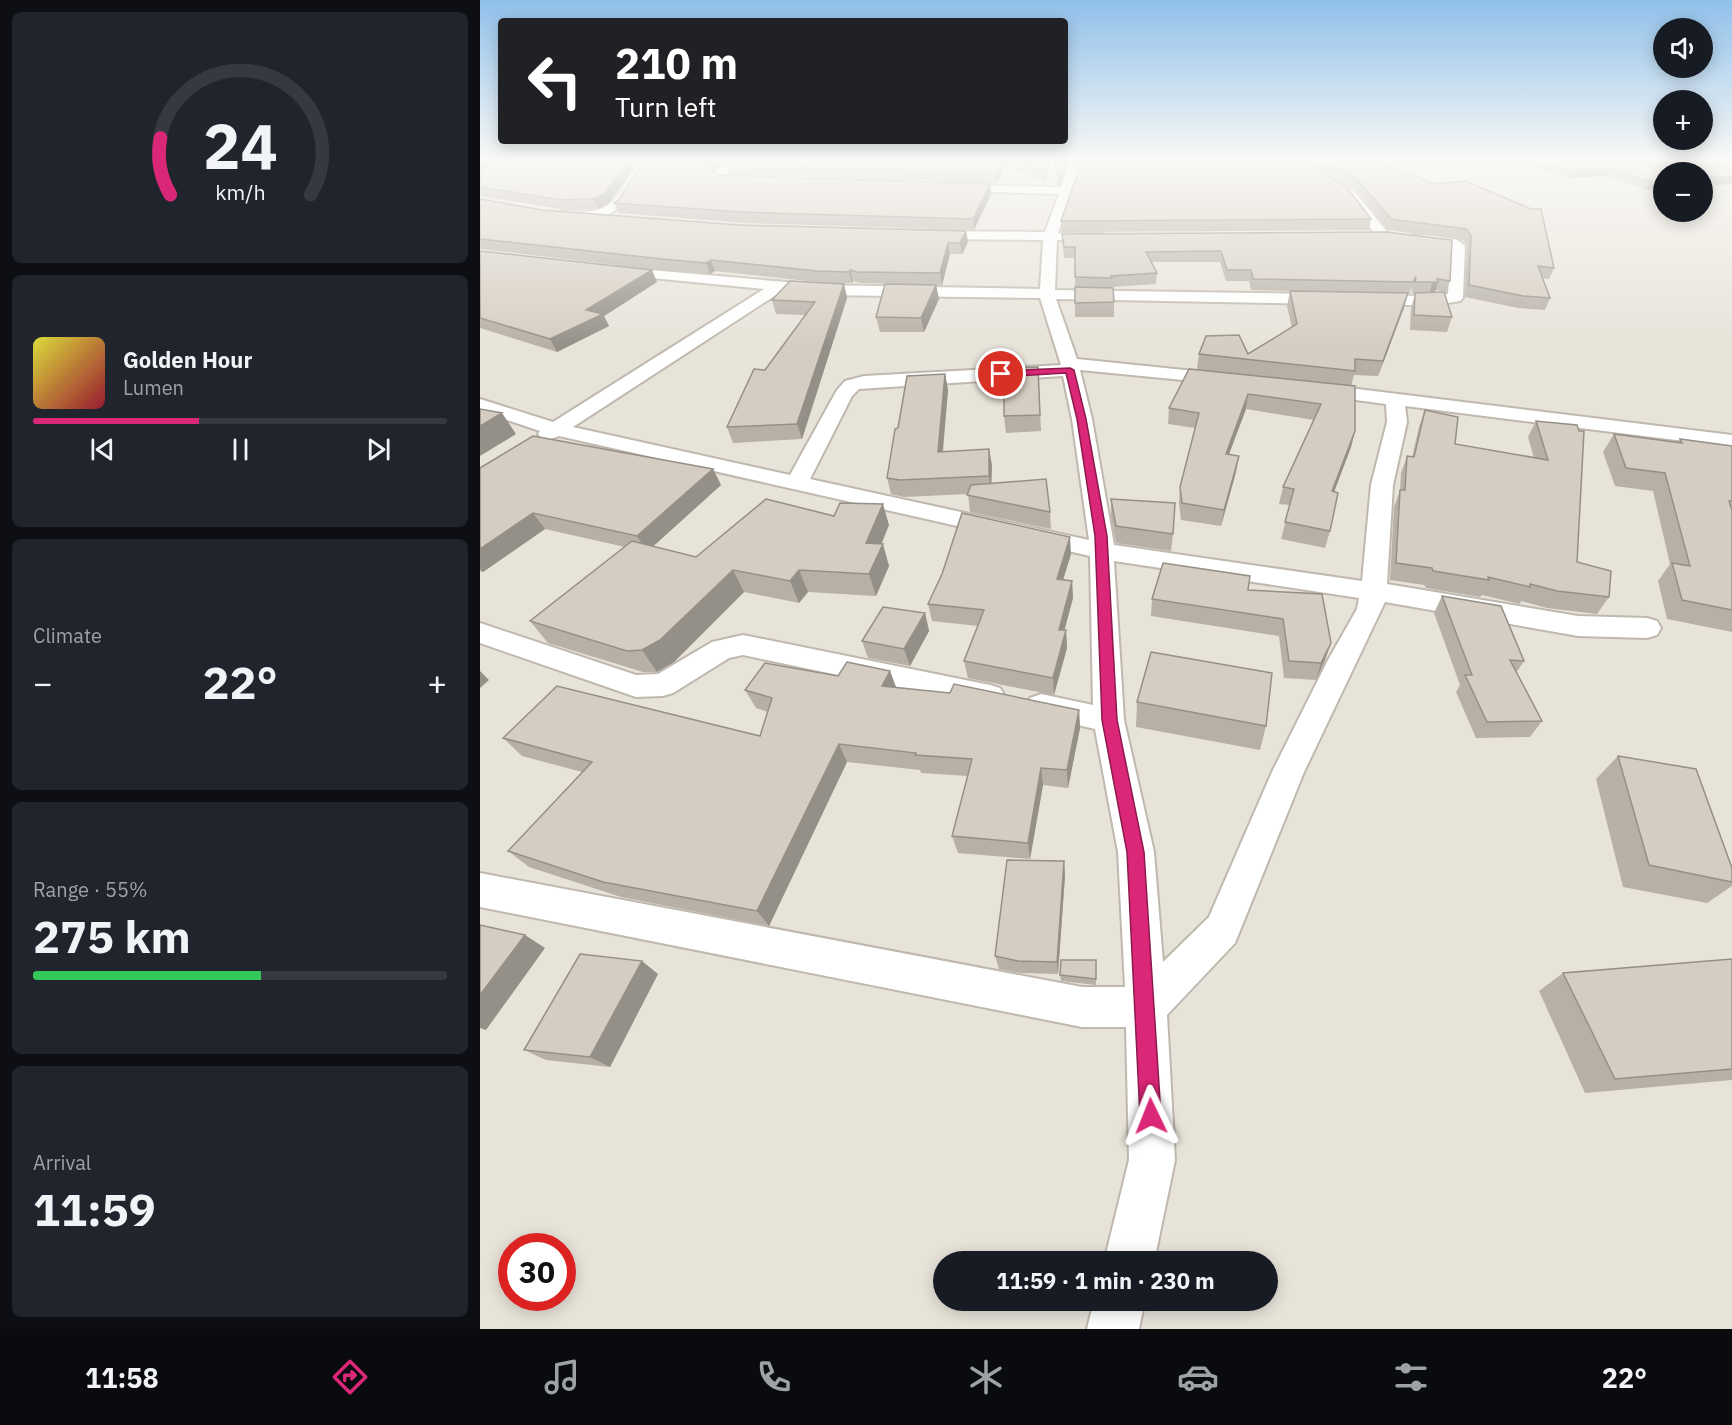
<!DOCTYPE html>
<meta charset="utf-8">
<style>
:root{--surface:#171b24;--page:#20242c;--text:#f1f3f6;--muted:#9ea1a6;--line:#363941;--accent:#db2777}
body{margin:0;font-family:"IBM Plex Sans",sans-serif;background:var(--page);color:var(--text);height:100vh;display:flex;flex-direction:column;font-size:22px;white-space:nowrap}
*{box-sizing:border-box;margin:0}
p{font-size:20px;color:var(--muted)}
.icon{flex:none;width:33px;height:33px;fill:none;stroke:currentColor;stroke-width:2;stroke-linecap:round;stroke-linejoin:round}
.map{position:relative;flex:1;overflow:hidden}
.side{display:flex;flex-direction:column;gap:12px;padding:12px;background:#0d0f14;width:480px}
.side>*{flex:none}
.hud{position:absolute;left:18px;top:18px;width:570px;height:126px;border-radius:6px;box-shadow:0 3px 15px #0003;background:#202124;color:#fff;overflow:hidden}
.controls{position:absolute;left:1173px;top:18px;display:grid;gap:12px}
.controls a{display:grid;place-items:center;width:60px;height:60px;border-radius:50%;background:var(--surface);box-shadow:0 3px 15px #0003;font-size:30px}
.speed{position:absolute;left:18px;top:1233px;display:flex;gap:12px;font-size:30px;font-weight:700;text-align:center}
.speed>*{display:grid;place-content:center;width:78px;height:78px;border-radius:50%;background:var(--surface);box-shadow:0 3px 15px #0003;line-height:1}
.speed .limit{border:9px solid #d22;background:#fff;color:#111}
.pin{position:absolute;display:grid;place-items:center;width:51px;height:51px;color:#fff;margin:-26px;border:3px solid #fff;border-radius:50%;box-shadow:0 2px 6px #0007}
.me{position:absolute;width:66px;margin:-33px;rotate:358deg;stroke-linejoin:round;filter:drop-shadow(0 0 4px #0008)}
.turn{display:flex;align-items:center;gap:21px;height:126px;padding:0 18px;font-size:27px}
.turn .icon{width:78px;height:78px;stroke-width:2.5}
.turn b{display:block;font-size:42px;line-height:51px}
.big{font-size:45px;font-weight:800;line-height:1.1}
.side .card{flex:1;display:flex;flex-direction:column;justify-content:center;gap:9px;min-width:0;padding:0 21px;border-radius:9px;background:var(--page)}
.side .dial{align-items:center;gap:0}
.dial svg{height:156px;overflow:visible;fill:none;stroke:var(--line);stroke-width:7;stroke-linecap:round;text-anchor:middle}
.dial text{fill:var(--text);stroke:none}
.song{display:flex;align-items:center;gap:18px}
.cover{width:72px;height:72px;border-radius:9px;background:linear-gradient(135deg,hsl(60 70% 55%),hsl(350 70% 35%))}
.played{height:6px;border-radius:3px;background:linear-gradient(90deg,var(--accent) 40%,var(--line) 40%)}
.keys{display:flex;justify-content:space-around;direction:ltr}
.heat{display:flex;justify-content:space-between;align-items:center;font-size:33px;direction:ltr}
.charge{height:9px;border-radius:4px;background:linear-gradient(90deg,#34c759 55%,var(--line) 0)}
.trip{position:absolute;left:453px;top:1251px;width:345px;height:60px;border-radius:30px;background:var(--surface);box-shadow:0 3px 15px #0003;font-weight:800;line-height:60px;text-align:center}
.tabs{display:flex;height:96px;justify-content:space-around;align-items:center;background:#090b0e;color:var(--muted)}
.tabs .icon{width:42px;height:42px}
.tabs .selected{color:var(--accent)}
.tabs b{font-size:27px;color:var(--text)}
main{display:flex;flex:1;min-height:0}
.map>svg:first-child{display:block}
.residential{fill:#e8e3d9;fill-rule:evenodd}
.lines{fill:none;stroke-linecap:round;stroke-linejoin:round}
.minor-casing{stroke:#bfb8ae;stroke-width:4}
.minor{fill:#fff;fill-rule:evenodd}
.wall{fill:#b7b0a6}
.shaded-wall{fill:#959087}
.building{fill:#d5cdc1;stroke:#959087;stroke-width:1.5}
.route{fill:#db2777;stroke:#8e194d;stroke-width:1.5}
</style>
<main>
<section class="side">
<div class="card dial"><svg viewBox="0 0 100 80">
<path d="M14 69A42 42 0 1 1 86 69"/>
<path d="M14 69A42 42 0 0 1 9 40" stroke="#db2777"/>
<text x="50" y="56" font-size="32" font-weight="700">24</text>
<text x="50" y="72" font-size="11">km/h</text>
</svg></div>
<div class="card">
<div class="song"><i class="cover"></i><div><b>Golden Hour</b><p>Lumen</p></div></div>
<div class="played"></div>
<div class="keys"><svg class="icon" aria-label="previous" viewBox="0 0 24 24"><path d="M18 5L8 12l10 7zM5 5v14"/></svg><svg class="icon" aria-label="pause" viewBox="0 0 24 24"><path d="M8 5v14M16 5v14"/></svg><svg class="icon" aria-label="next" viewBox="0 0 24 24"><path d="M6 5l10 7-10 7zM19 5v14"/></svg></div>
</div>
<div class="card"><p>Climate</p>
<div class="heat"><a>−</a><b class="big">22°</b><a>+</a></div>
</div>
<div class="card"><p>Range · 55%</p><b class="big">275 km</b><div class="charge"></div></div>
<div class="card"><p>Arrival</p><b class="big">11:59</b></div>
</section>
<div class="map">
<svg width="1252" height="1329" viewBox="0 0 1252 1329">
<rect width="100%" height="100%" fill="#f4f1eb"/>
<path class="residential" d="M0 161H1252V1329H0ZM1184 172H1222V212H1184ZM32 1246H82V1298H32ZM464 1262H788V1300H464Z"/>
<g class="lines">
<defs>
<g id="minor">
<path d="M160 161H170C144 200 136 231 81 218L79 215 81 212 85 211C137 216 133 198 160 161Z"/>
<path d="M244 161H254L245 176 274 178 280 181 274 184 237 181 233 176Z"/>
<path d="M591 161H603L600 165 578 233H621L628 237 621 241 577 240 575 290 848 294 856 299 848 304 576 299 597 359 744 374 750 375 753 379 750 383 744 384 600 370 612 419 634 545 882 581 891 485 907 422 906 404 830 394 828 390 830 386 837 384 1252 435V447L925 406 927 422 913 485 907 584 1098 616 1167 618 1177 621 1181 628 1177 635 1167 638 1098 636 905 602 824 772 755 943 687 1015 695 1160 674 1262H624L649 1160 646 1027H602L0 907V873L602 987H645L638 852 615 729 550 714 546 706 550 698 561 694 613 705 610 556 79 436 68 440 61 438 58 434 60 431 0 411V399L73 422 284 289 131 274 129 271 136 267 340 285 560 289 563 240 448 239 441 235 448 231 565 232 579 194 473 191 467 188 473 185 581 187ZM302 291 340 295 560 298 581 365 384 376 365 381 357 390 310 475 93 427ZM583 376 592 419 609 540 330 479 372 396 379 389ZM634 561 879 598 877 609 848 660 792 772 729 917 683 962 674 852 644 720Z"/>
<path d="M810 161H822L874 191 908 233 910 236 908 239H898L866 195Z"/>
<path d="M934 235C950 236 973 233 985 246L983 298 980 301 949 306 883 303 880 300 888 295 949 296 968 294 971 247 929 242 927 239 929 236Z"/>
<path d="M0 623 156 675 178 674 232 642 263 635 510 685 520 688 525 696 520 704 510 707 263 655 249 658 193 693 183 696 156 697 0 643Z"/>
<path d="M614 1300H665L659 1329H607Z"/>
</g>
</defs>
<use href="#minor" class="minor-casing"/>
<use href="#minor" class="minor"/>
</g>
<g class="wall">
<path d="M0 161H158L129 203 118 209 86 210 0 196Z"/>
<path d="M163 161H241L234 172 238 175 510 184 511 194 494 230 263 223 139 213 134 203 139 199Z"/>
<path d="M248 161H571L565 181 525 165 517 183 249 174 246 164Z"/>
<path d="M575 161H589L579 185H577Z"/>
<path d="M826 161H898L1074 268 1069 279 1062 278 1070 298 1065 310 1038 308 985 297 987 246 983 240 908 230 875 189Z"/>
<path d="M1037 161H1174L1187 166H1189L1176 161H1252V169H1224L1184 172V189L1167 190 1126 176 1088 178Z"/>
<path d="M0 199 62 210 259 225 486 231 488 242 482 254H470L462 285 380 283 373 281 372 283H345L364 284 367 298 322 439 253 443 247 427 285 370 325 315 296 314 292 300 336 282 235 271 230 274 187 271 0 249Z"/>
<path d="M891 219 889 230 582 232 581 221Z"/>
<path d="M906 232 970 281 966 292 955 290V293L972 317 967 332 930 330 931 308 935 294 932 293V287L930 293H928L924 308 898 376 874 375 871 386 875 431 871 447 854 492 850 531 845 548 801 539 810 505 799 504 803 487 834 420 766 409 749 454 756 472 741 526 701 520 699 503 700 487 715 428 688 424 689 408 717 369 719 354H768L812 328 807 306 810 291 908 293 771 290 769 281H746L740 262H671L677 273 676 284 632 287 634 302V317H595V258H584L582 234Z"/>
<path d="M0 251 177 282 124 316 129 326 77 352 0 328Z"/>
<path d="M456 285 459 299 444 332H400L396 317Z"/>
<path d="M558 367 561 431 526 433 524 416Z"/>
<path d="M465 374 468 390 463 452 509 449 512 466 511 483 570 512 571 529 490 512 488 494 424 497 411 494 407 478 418 428Z"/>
<path d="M945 410 975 444 1054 458 1048 437 1056 421 1097 425V562L1129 597 1117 614 1067 608 1041 601 1040 604 1002 595 1000 597 946 588 944 585 910 580 914 507 920 490 921 473 927 456 932 457 939 427Z"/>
<path d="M1134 434 1197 442 1200 439 1252 446V632L1187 619 1178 581 1190 564 1173 491 1135 486 1123 452Z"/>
<path d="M0 468 233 469 241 485 173 546 216 557 354 516 409 525 401 544 409 566 396 596 328 592 319 603 264 592 194 662 177 672H163L68 643 50 621 145 547 65 529 3 572 0 571Z"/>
<path d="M631 499 693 534 691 551 636 543 631 516Z"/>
<path d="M591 554 583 580 592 581 593 598 584 630H586L587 648 574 695 488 678 484 661 498 626 452 621 448 604Z"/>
<path d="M768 590 842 594 845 660 836 680 804 678 799 636 671 616 672 599Z"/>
<path d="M962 596 1044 661 1036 673 1062 721 1050 737 996 738 976 692 980 685 954 613Z"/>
<path d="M445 613 449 631 430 666 388 658 382 641Z"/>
<path d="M410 671 416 687 599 710 600 728 588 788 563 785 550 859 478 853 472 836 488 776 441 773 440 770 367 762 289 926 141 897 49 867 28 851 102 772 42 756 23 738 280 736 288 712 276 708 265 690 358 676Z"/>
<path d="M657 702 786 726 780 750 656 727Z"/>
<path d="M1138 756 1252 868V886L1227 903 1143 887 1116 779Z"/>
<path d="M584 861 585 876 578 974 541 973 519 969 515 956Z"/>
<path d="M1252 959V1080L1105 1093 1059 991 1083 973Z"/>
<path d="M616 960V985L581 981 580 975Z"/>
<path d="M178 974 130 1067 66 1060 44 1050Z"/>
</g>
<g class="shaded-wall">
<path d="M0 161H21L0 171Z"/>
<path d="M147 161H158L129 203 118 209 113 199Z"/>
<path d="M232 161H241L231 176 227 167Z"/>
<path d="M522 161H525V165L517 183 516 173Z"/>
<path d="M568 161H571L565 181 564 171Z"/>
<path d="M585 161H589L579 185V175Z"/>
<path d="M1129 168 1126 176 1088 178 1091 171Z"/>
<path d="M1252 176V184L1222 186V178Z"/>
<path d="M1184 181V189L1167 190 1171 182Z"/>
<path d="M510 184 511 194 494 230 493 219Z"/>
<path d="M486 231 488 242 482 254 480 243Z"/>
<path d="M468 243 470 254 462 285 460 273Z"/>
<path d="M231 260 235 271 230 274 226 263Z"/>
<path d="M172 270 177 282 124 316 129 326 77 352 70 339 106 310Z"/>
<path d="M370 270 373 281 372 283 369 272Z"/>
<path d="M958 282 955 293 949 294 952 283Z"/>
<path d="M364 284 367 298 322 439 317 424Z"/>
<path d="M456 285 459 299 444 332 441 318Z"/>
<path d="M928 293 924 308 898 376 903 361Z"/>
<path d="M465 374 468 390 461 469 458 452Z"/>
<path d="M768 394 766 409 743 470 746 454Z"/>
<path d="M22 413 36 434 0 456V426Z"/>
<path d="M875 431 871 447 848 508 852 491Z"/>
<path d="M509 449 512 466 511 493 509 476Z"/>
<path d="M759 456 756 472 741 526 744 510Z"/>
<path d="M233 469 241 485 167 552 157 536Z"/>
<path d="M403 504 409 525 393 565 386 543Z"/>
<path d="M53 513 65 529 3 572 0 569V549Z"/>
<path d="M590 537 591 554 578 596 577 579Z"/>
<path d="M403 544 409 566 396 596 389 574Z"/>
<path d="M253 570 264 592 194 662 177 672 162 650Z"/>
<path d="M319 570 328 592 319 603 310 581Z"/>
<path d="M592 581 593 598 580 647 579 630Z"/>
<path d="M445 613 449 631 430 666 424 649Z"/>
<path d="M586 630 587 648 574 695 573 678Z"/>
<path d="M851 643 845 660 836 680 841 663Z"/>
<path d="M0 671 9 680 0 688Z"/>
<path d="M410 671 417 690 402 686Z"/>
<path d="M599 710 600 728 588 788 587 770Z"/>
<path d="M359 744 367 762 289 926 277 911Z"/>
<path d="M561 768 563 785 550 859 548 843Z"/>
<path d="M584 861 585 876 578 974 577 962Z"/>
<path d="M45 935 65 948 6 1030 0 1028V995Z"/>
<path d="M162 961 178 974 130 1067 110 1057Z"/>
</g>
<g class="building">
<path d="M19 161H147L125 193 113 199 81 200 0 187V169Z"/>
<path d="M163 161H232L227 167 238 175 510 184 493 219 260 212 134 203 139 199Z"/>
<path d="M248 161H522L516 173 246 164Z"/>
<path d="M538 161H568L564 171Z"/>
<path d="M575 161H585L579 175H577Z"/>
<path d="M602 161H824L867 187 891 219 581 221Z"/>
<path d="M844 161H898L955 184 985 181 1051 209H1061L1074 268 1058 266 1070 298 1043 296 989 285 991 235 986 229 911 219 877 179Z"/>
<path d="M1062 161H1174L1187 166 1204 165 1203 162 1199 161H1252H1225L1220 165 1224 166 1225 171H1252V176L1222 178V172H1184V181L1171 182 1129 168 1091 171Z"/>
<path d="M0 199 62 210 259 225 486 231 480 243H468L460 273 377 272 370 270 369 272 337 271 231 260 226 263 182 259 0 239Z"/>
<path d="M906 232 972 240 970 281 957 279 958 282H935L936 276 933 282 773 279 771 270H747L741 251 666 252 677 273 631 276 632 278 595 277V247H584L582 234Z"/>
<path d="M0 251 172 270 106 310 123 314 70 339 0 318Z"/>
<path d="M310 281 364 284 317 424 247 427 274 369 285 370 335 302 292 300Z"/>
<path d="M405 284 456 285 441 318 396 317Z"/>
<path d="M595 287 633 288 634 302 595 303Z"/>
<path d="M810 291 928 293 903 361 875 359V371L719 354 726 336 759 335 768 354 817 324Z"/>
<path d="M964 292 972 317 934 315 935 293Z"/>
<path d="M558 367 560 415 524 416V368Z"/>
<path d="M709 369 875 386V431L852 491 858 493 850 531 805 522 814 489 803 487 841 404 768 394 746 454 759 456 744 510 702 503 700 487 719 413 689 408Z"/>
<path d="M465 374 458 452 509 449V476L420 480 407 478 415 429 418 428 427 376Z"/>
<path d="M0 409 22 413 0 426Z"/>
<path d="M945 410 978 417 975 444 1068 460 1056 421 1097 425 1099 431H1104L1097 562 1131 571 1129 597 1077 591 1050 584V587L1008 577 1009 580 953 571 952 568 916 563 920 490H925L927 456 934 457Z"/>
<path d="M1134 434 1202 443 1200 439 1252 446V501H1249L1252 510V610L1202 600 1192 563 1210 566 1185 473 1146 468Z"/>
<path d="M53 436 233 469 157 536 53 513 0 549V468Z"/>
<path d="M566 479 570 512 487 495 491 485Z"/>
<path d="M286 499 354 516 360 503 403 504 386 543 403 544 389 574 319 570 310 581 253 570 180 640 162 650 147 651 50 621 152 541 216 557Z"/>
<path d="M631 499 695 503 693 534 636 526Z"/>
<path d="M482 513 590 537 577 579 592 581 579 630H586L573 678 484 661 504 610 448 604 462 574Z"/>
<path d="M683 563 770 576 768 590 842 594 851 643 841 663 809 661 803 619 672 599Z"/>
<path d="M962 596 1021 606 1044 661 1030 660 1062 721 1007 722 985 675H992Z"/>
<path d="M403 607 445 613 424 649 382 641Z"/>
<path d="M671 652 792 673 786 726 657 702Z"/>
<path d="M367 662 410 671 402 686 470 693 474 684 599 710 587 770 561 768 548 843 472 836 492 759 435 755 436 753 359 744 277 911 123 882 28 851 112 762 23 738 77 686 280 736 292 698 265 690 285 663 358 676Z"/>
<path d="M1138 756 1216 769 1252 868V882L1169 865Z"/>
<path d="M527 860 584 861 577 962 538 961 515 956Z"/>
<path d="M0 925 45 935 0 995Z"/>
<path d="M100 954 162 961 110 1057 44 1050Z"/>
<path d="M1252 959V1069L1135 1079 1083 973Z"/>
<path d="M581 960H616V979L580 975Z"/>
</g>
<linearGradient id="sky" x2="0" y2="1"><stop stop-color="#90c0ea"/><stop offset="0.46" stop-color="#faf9f6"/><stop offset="1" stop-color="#faf9f6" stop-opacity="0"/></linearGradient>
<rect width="1252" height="347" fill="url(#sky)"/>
<path class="route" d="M590 368 594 370 606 419 627 536 637 720 664 852 681 1116 678 1124 671 1127 663 1124 660 1116 647 852 622 720 615 536 597 419 586 373 521 377 517 374 521 371Z"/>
</svg>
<div class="controls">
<a><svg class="icon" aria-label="sound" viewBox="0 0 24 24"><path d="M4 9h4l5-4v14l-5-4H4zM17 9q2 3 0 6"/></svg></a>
<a>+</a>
<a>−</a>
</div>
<div class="speed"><div class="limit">30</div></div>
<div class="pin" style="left:521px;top:374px;background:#d93025"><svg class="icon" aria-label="arrive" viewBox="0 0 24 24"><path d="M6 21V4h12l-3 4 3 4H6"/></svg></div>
<svg class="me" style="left:671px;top:1116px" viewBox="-20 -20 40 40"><path d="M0-17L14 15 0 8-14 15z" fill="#db2777" stroke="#fff" stroke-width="4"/></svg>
<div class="trip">11:59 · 1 min · 230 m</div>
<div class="hud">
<div class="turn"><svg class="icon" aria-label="left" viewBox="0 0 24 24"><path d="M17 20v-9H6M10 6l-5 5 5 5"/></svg><div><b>210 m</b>Turn left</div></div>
</div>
</div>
</main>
<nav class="tabs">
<b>11:58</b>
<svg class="icon selected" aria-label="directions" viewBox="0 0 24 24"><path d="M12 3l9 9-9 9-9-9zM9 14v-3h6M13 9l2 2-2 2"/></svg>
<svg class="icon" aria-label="music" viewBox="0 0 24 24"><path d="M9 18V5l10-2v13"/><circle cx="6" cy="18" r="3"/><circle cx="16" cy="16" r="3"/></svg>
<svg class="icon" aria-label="phone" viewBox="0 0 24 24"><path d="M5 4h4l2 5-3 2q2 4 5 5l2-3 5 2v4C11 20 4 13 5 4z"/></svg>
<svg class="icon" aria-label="climate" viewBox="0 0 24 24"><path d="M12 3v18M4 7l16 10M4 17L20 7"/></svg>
<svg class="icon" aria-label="car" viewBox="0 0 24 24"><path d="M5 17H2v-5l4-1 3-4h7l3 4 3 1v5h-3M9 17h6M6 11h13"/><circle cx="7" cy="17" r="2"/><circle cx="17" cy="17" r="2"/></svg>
<svg class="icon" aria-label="filters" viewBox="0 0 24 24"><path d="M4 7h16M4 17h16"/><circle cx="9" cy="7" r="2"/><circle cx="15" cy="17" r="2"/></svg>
<b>22°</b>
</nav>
